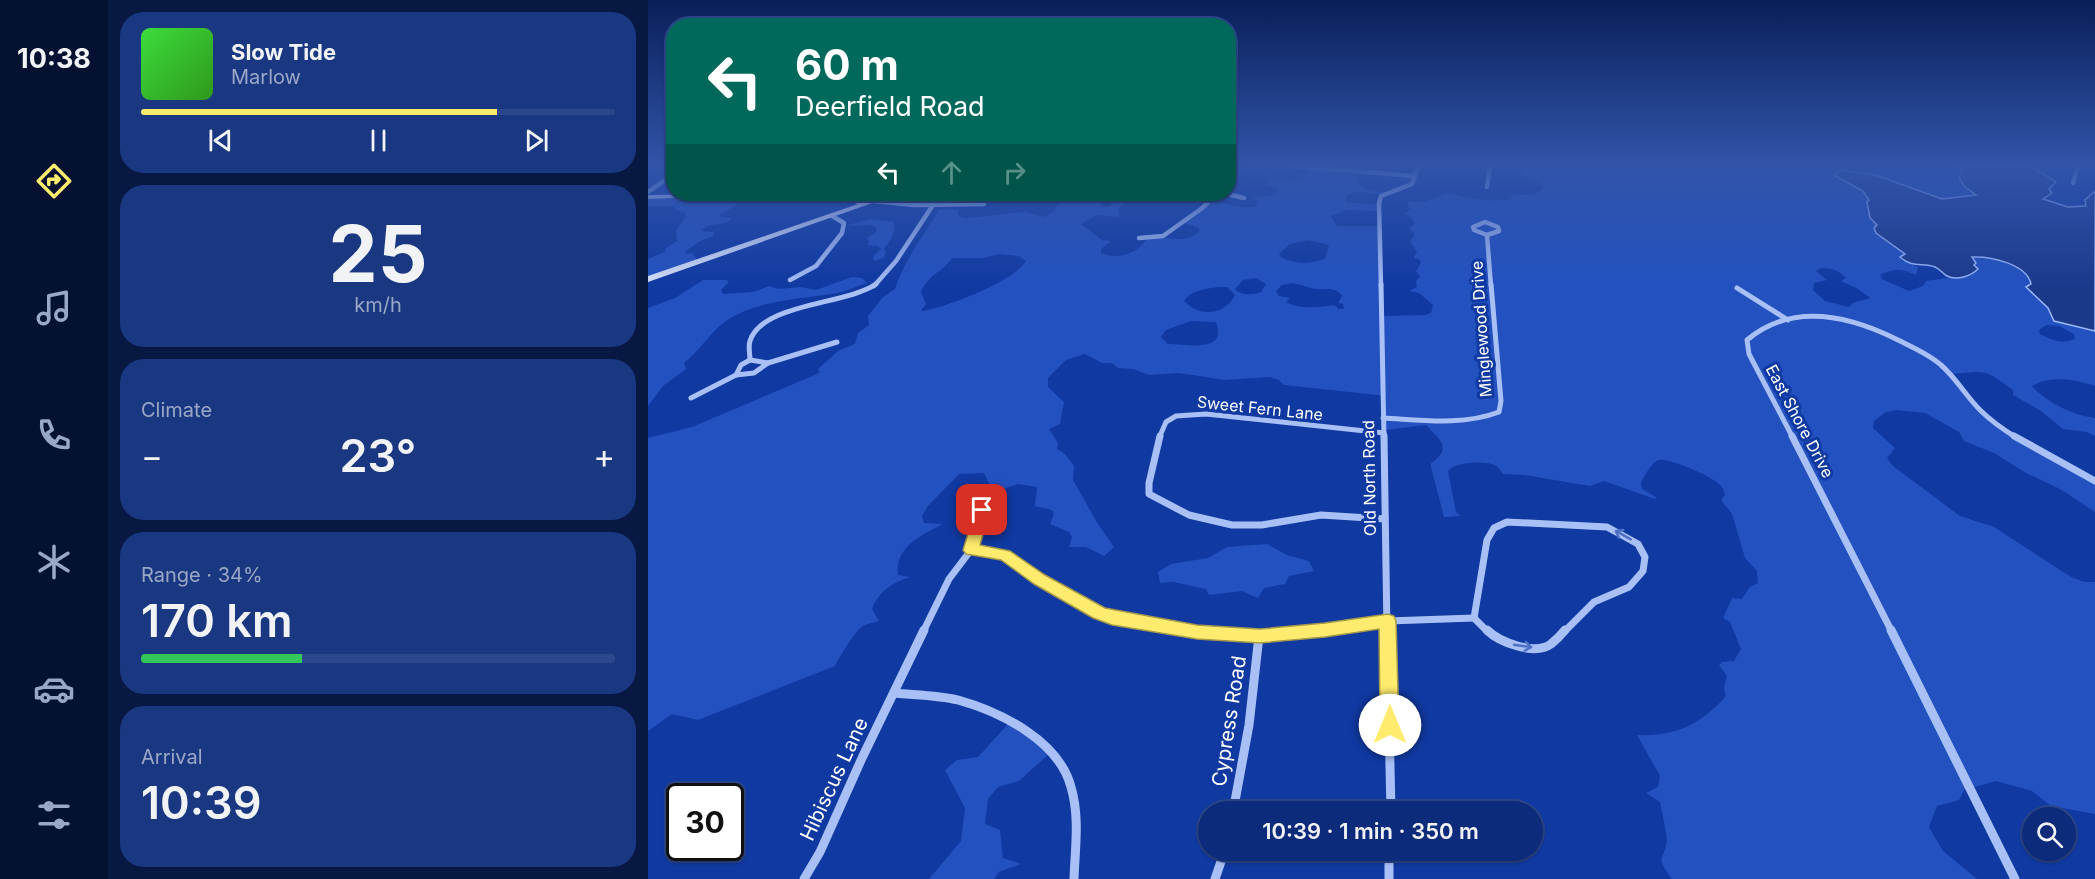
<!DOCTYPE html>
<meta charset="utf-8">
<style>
:root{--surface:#0c2b7a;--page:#1a3781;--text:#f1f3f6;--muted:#9aa7c7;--line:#2c478b;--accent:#ffec6e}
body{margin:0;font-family:Inter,sans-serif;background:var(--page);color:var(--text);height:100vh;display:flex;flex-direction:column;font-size:22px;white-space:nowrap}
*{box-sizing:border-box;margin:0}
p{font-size:20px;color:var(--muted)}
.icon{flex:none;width:33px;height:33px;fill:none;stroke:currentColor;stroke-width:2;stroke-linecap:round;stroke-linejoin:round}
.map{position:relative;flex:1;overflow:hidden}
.sheet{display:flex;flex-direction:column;gap:12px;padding:12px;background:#071843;width:540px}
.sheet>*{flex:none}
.banner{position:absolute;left:18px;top:18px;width:570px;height:183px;border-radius:24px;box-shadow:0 2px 4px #0004,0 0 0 2px var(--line);background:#00695c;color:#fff;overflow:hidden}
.controls{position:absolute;left:1374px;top:807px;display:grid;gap:12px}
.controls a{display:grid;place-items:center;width:54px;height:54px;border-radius:50%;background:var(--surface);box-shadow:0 2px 4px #0004,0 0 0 2px var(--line);font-size:30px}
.speed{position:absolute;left:18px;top:783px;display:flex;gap:12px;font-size:30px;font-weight:700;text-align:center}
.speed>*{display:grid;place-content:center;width:78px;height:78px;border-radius:50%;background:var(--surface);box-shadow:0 2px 4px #0004,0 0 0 2px var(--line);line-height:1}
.speed .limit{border:3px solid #111;border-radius:9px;background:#fff;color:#111}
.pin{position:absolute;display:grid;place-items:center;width:51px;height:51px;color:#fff;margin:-26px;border-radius:12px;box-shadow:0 3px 9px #0006}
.me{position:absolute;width:66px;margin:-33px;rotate:0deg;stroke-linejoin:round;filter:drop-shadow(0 0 4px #0008)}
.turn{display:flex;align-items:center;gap:21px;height:126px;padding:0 30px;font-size:27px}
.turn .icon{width:78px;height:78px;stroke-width:2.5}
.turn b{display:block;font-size:42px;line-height:51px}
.lanes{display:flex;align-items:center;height:57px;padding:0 30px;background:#0003;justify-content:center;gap:30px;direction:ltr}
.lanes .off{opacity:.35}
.big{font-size:45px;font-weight:600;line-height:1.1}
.sheet .tile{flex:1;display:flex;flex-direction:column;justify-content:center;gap:9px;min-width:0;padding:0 21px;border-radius:24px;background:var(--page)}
.sheet .dial{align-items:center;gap:0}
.dial b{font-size:78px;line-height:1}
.song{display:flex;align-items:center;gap:18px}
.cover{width:72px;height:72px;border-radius:9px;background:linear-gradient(135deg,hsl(120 70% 55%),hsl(110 70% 35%))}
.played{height:6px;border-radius:3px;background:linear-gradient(90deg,var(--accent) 75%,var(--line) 75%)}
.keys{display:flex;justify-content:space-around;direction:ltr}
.heat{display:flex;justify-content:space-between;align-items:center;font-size:33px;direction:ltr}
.charge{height:9px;border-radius:4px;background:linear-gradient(90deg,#34c759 34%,var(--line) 0)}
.trip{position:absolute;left:550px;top:801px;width:345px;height:60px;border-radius:30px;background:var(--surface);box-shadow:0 2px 4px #0004,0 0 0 2px var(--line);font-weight:600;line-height:60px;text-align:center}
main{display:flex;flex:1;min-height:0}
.dock{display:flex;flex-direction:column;width:108px;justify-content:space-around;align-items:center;background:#051131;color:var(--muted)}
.dock .icon{width:42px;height:42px}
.dock .current{color:var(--accent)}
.dock b{font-size:27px;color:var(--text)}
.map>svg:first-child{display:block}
.green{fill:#2351c0;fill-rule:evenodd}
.water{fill:#1b398b;stroke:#9bb8f9;stroke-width:1.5}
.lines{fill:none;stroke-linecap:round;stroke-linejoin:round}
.street-far3{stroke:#a9c0f6;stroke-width:4.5}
.street-far2{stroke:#a9c0f6;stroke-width:5}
.street-far1{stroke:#a9c0f6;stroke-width:7}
.street{stroke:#a9c0f6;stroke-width:9}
.secondary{fill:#dae4fe;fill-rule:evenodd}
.oneway{stroke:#4d6fc4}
.route{fill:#ffec6e;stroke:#a69948;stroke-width:1.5}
.labels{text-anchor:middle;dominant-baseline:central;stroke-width:6;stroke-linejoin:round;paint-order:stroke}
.street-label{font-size:16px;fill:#fff;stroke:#1039a2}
.near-street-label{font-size:20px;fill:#fff;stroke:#1039a2}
</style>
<main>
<nav class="dock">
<b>10:38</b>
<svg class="icon current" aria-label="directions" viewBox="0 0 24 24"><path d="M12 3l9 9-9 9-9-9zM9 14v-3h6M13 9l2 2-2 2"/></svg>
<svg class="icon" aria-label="music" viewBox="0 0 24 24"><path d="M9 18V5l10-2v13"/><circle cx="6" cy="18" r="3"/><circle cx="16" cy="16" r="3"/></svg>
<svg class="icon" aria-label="phone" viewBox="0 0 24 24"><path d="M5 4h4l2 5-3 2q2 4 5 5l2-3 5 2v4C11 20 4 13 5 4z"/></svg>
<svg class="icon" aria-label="climate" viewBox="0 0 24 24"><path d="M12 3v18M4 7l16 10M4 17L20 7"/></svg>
<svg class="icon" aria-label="car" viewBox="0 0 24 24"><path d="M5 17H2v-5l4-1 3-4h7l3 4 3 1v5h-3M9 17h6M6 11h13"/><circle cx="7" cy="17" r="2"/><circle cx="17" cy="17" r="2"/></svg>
<svg class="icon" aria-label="filters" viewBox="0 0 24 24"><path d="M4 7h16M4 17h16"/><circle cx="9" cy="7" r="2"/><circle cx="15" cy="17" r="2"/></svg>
</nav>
<section class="sheet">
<div class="tile">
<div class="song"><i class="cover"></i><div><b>Slow Tide</b><p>Marlow</p></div></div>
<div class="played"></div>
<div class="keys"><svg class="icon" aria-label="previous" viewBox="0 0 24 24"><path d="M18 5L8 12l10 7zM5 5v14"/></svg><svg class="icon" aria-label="pause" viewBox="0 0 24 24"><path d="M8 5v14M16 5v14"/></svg><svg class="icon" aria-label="next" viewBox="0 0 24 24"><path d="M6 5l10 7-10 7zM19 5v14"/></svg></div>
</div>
<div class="tile dial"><b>25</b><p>km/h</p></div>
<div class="tile"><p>Climate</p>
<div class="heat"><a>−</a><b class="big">23°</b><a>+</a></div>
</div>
<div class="tile"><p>Range · 34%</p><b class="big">170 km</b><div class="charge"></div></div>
<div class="tile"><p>Arrival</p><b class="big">10:39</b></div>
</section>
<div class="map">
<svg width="1447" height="879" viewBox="0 0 1447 879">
<rect width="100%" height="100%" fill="#1039a2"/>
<g class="green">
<path d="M875 166H1311L1314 169 1316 186 1329 195 1294 199 1227 175 1192 170 1194 181 1215 191 1221 200 1219 203 1229 225 1257 254 1254 260 1270 267 1268 275C1253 268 1246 268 1232 275L1234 279 1261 291 1275 286 1278 281 1306 277 1326 265 1323 257C1342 256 1379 264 1383 285L1378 287 1400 308 1406 321 1447 331V386C1428 379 1402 375 1384 386 1399 403 1425 415 1447 418V436L1439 432 1415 429 1393 411 1365 395V390C1335 368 1339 371 1303 374L1348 425 1447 481V512L1412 489 1378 473 1346 453 1316 441 1311 432 1277 413 1248 410 1238 412 1226 421 1225 428 1247 448 1239 458 1245 466 1312 516 1346 527 1423 577 1436 582H1447V814L1403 806 1384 791 1348 781 1316 790 1311 800 1289 806 1281 827 1295 851 1329 879H1024C1006 855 1016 862 1019 840 1019 835 1013 808 1012 802L998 793 1010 787 1012 776 989 735C1027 737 1053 724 1078 696L1076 688 1079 676 1071 665 1074 662 1086 661 1093 649 1082 622 1075 618 1084 598 1094 599 1102 587 1110 583 1109 571 1097 558 1084 514 1073 500 1077 495C1076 492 1075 488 1073 486 1066 477 1021 458 1011 460 1003 462 997 476 993 482L994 489 1008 497 1007 499 956 481 942 486 877 475 855 474C853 471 851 468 848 466 839 460 806 462 800 471L808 512 812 516 796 517 783 467V463C805 448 792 440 778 425L738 430V396L636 385 631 380 622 377 577 380 531 373 501 375 485 369 470 368 464 363H454L437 354 418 360 400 378V387L416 402 412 424 401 429 410 443 409 449 417 454 426 466 425 480 450 524 466 547 456 556 438 547H421L424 537 421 532 402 524 406 514 404 510 387 506 389 487 370 484 349 491 340 482 336 473 311 474 280 506 274 516 276 523 295 524C275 534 246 547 250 575L262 577C244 583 231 591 224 609L231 621C225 623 216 624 212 628 207 632 190 659 187 666L50 720 24 714 0 731V438L44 427 169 374 172 372 170 369 190 351 207 344 210 333 221 325 220 316 235 297 247 289C256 260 276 235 292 209L310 210V216L318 218 376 212 397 217 407 211 410 203 405 200 420 194 436 196 448 194 446 196 455 198 453 207H460L470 200 476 203 470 209 472 217 449 215 433 224 454 240 463 241 453 249V253C470 261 492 252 500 237 520 236 534 245 551 232V228L536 223 564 201C580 203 591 210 608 206L610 201 603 198 625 195 631 190 628 187 617 185 623 178C642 178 650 189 665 168L713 172 708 180 715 188 739 193C726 198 712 186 698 196V202L731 205V211L698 210 683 216 689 226H732L735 316 777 315 783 313 785 305 771 293 761 291 769 287 768 281 772 277 768 271 773 263 772 260 766 258 769 251 762 242 767 234 761 228 767 224 762 216 757 214 762 210 759 202H777L798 193C819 198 840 203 863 199L864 195H887L896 187C888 180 881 177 871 173L875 171ZM661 240 681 245 677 259C662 264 648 265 633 257L631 254 642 244ZM352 254 371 256 378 261C366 281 297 308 273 311L278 304 273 292C282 272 292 275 304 258H335ZM1173 268C1184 268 1190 270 1198 278L1193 281 1210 289 1222 298 1205 303 1201 307 1177 301 1165 290 1166 283 1179 280 1168 271ZM608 278 618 284 613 292C605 295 593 296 587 289L595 280ZM644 283C652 284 656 286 663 288 674 292 686 284 694 296L690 303 695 304 696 309H691L686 305C671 307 653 310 638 302L642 298 631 296 628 291 634 285ZM570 287H579L587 295C577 315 552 318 536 301 543 290 558 289 570 287ZM543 321 568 322C580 354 539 344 520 344L513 337 518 330ZM1398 325 1411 326 1426 334 1427 339C1413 344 1406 341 1392 334L1391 330Z"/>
<path d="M97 194 87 206 71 215V217L84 218C76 227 62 221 53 231L66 232V236L52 241 38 251 37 254 44 253 51 262 0 279V259L17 252V249L29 241 28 231 38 216 36 212 27 210 26 206H0V197Z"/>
<path d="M222 219 246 222C248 233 243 240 236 248L238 252 236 258 226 261 225 257 233 249 230 246 220 245 221 242 219 238 228 232 229 228 223 225 197 226Z"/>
<path d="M204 277 214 278 219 283C209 286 199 291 189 293 153 299 109 300 78 321 61 333 52 351 36 363L38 369 15 386 0 406V308L27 298 55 280H78L81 282 73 290 75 294 105 292 121 286 130 289 152 287 168 290Z"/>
<path d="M619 544 639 555 661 561 666 571 641 576 637 584 616 588 610 598 594 591 561 595 558 589 525 582 512 583 510 572 523 564 560 558 579 547Z"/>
<path d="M360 724H363L402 753 371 781 350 787 340 799 337 824 352 830 355 858 373 864 351 872 346 879H281L313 841 317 808 297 770 309 760 330 757Z"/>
</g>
<path class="water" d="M1311 166H1383L1408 182 1401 189 1404 193 1395 199 1420 207 1438 206 1437 200 1447 191V331L1406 321 1400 308 1378 287 1383 284C1379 264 1342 256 1324 257L1328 263 1326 265 1330 269C1323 276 1309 281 1299 276 1295 274 1292 269 1287 267 1275 262 1265 269 1252 257L1257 254 1228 233 1226 228 1229 225 1222 218 1219 202 1221 200 1215 191 1186 175 1192 170 1227 175 1294 199 1328 195 1316 186 1311 178 1314 169Z"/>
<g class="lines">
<g class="street-far3">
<path d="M644 166 767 176"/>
<path d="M1425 183 1430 166"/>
<path d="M839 187 842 166"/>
<path d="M0 192 26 174"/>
<path d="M579 194 596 198"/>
<path d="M225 201 266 205 336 204"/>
<path d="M837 222 850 227 851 231 839 235 826 230 825 227Z"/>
<path d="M839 235 843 286"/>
<path d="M491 238 515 236 553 209 569 194"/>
<path d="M142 280 168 266 194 233 196 223 184 216"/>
<path d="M226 286 248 261 285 205"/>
<path d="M733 286 731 203 733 196 764 184 770 166"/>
</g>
<g class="street-far2">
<path d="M733 284 736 438"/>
<path d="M1089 288 1140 320"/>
<path d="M102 360C102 354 100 346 102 341 114 303 198 305 228 284"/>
<path d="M102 360 120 363 106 373 88 375 93 365Z"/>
<path d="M120 363 189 342"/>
<path d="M43 398 88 375"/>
<path d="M735 418C774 420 814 426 851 412L853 401 843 284"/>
<path d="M511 438 518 422 528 416 558 414 736 433"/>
<path d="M1145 438 1101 354 1099 340C1144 302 1202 316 1250 340 1264 347 1281 354 1293 365 1308 378 1318 396 1332 410 1343 421 1356 430 1369 438"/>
</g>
<g class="street-far1">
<path d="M512 436 501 483V494L541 515 584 525H614L673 515 737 519"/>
<path d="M736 436 739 632"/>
<path d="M1144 436 1244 632"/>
<path d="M1366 436 1447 481"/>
<path d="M323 550H340L357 555 392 579 464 618 547 632"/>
<path d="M826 618 840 632"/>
<path d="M826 618 839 540 846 528 859 522 959 527 990 544 997 557 995 571 981 587 946 602 916 632"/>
<path d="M275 632 301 579 323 550 339 492"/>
<path d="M659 632 740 621 826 618"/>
</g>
<g class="street">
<path d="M538 630 611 636 675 630"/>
<path d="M739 630 743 812"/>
<path d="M839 630C851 642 887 656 903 644 908 640 913 635 917 630"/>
<path d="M1243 630 1367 879"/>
<path d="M246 693C267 695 290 695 310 700 353 712 411 741 423 787 432 817 427 849 426 879"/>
<path d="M585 812 601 725 611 636"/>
<path d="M741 850V879"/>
<path d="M156 879 172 852 214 758 276 630"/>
<path d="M567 879 577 850"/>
</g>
<g class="secondary">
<path d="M78 194 74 196 0 199V195Z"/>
<path d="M152 194H190L218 201 240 194H250L0 282V276L210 204 187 197 156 196Z"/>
</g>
</g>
<defs><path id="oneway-shaft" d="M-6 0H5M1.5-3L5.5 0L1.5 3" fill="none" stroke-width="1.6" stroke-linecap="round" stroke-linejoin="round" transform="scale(1.5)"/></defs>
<g class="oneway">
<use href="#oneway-shaft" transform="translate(975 535) rotate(-151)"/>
<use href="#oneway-shaft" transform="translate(875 646) rotate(8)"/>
</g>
<linearGradient id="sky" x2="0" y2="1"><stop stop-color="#091f59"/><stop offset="0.57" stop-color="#3154a9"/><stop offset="1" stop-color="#3154a9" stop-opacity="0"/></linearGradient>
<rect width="1447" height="289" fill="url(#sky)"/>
<path class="route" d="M334 505 340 506 342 510 332 545 362 551 397 575 457 608 549 625 612 629 677 623 740 614 746 616 748 621 751 725 749 732 742 734 735 732 732 725 731 629 677 637 612 643 549 639 464 625 445 618 386 584 353 560 318 554 315 550 327 510 329 506Z"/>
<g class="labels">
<g class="street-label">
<text transform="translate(833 329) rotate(-94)">Minglewood Drive</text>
<text transform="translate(612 408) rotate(6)">Sweet Fern Lane</text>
<text transform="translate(1152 421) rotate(62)">East Shore Drive</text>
<text transform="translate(721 478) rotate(-91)">Old North Road</text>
</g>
<g class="near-street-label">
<text transform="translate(581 721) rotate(-81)">Cypress Road</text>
<text transform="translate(186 779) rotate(-65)">Hibiscus Lane</text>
</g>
</g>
</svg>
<div class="controls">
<a><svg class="icon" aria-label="search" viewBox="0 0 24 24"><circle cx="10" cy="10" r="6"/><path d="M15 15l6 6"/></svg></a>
</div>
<div class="speed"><div class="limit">30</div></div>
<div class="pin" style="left:334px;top:510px;background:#d93025"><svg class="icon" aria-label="arrive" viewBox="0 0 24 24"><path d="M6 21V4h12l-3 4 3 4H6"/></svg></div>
<svg class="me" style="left:742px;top:725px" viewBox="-20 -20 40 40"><circle r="19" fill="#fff"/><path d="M0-13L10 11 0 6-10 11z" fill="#ffec6e"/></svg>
<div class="trip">10:39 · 1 min · 350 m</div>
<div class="banner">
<div class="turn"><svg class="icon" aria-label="left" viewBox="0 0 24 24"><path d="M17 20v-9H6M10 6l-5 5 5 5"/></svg><div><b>60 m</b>Deerfield Road</div></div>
<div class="lanes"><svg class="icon" aria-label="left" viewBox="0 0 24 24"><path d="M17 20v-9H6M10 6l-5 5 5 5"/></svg><svg class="icon off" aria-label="ahead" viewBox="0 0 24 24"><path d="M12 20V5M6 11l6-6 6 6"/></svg><svg class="icon off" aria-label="right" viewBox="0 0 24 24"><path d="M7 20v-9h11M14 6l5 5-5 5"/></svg></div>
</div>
</div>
</main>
